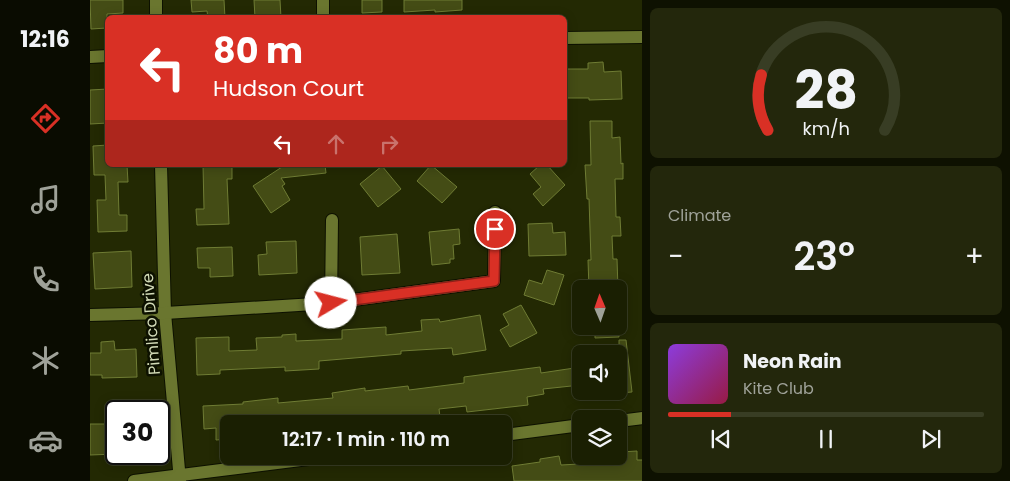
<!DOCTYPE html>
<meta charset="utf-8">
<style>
:root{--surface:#1a1f02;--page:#23270c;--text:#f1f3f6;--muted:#9fa299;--line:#383d24;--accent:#d93025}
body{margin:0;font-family:Poppins,sans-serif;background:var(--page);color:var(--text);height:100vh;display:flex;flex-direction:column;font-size:19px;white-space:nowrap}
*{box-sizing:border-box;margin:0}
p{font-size:16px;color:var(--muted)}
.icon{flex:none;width:28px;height:28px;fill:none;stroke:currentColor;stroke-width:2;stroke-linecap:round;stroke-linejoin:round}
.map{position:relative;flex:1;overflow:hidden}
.details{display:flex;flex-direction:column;gap:8px;padding:8px;background:#0e1101;width:368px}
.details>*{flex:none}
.banner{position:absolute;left:15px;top:15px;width:462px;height:152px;border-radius:8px;box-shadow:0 2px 12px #0003,0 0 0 1px var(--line);background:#d93025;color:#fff;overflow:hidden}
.needle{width:32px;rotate:358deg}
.fabs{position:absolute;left:482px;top:280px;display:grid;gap:10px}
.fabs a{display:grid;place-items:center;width:55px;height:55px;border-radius:8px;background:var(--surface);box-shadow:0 2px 12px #0003,0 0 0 1px var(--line);font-size:25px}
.speed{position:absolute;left:15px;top:400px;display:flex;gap:10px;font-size:25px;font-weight:700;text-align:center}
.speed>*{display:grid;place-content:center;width:65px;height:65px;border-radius:50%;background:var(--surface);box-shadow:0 2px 12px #0003,0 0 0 1px var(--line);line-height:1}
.speed .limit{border:2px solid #111;border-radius:8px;background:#fff;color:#111}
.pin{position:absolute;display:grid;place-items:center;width:42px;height:42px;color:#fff;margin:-21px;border:2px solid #fff;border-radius:50%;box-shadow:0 1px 5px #0007}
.me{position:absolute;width:55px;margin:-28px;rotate:82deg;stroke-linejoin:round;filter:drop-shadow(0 0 4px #0008)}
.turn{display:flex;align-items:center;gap:18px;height:105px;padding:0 25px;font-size:22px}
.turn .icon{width:65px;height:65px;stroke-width:2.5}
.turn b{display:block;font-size:35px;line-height:42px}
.lanes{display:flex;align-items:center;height:48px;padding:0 25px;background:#0003;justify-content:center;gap:25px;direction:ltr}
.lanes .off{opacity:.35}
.big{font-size:38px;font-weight:600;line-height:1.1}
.details .card{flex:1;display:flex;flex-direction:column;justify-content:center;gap:8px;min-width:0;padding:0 18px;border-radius:8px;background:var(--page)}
.details .dial{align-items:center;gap:0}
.dial svg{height:130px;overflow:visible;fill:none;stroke:var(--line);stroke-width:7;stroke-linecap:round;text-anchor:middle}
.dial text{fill:var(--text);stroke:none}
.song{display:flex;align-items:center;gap:15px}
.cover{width:60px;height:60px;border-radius:8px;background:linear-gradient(135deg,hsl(270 70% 55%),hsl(340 70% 35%))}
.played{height:5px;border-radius:2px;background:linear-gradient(90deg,var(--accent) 20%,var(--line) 20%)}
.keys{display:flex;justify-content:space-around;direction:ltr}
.heat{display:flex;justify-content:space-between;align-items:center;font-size:28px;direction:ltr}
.trip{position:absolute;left:130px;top:415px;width:292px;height:50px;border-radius:8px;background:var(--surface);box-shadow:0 2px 12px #0003,0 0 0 1px var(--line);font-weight:600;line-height:50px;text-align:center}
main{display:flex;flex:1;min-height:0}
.dock{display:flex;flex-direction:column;width:90px;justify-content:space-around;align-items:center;background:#0a0c01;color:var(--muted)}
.dock .icon{width:35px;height:35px}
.dock .on{color:var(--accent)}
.dock b{font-size:22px;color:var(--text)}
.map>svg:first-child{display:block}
.building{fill:#444c15;stroke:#6f7c34}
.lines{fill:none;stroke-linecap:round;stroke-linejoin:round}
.minor-casing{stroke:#0d1100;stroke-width:14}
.minor{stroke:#6a762f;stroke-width:12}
.route-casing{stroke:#8d1f18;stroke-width:12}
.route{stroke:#d93025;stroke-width:9}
.labels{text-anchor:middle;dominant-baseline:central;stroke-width:5;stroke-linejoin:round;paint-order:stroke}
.street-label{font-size:16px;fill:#d2dab6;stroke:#0d1100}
</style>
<main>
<nav class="dock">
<b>12:16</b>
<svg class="icon on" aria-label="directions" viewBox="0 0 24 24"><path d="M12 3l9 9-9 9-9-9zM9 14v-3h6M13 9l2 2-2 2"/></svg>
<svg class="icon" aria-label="music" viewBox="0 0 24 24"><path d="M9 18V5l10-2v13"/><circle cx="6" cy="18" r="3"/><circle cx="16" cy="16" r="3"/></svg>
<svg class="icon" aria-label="phone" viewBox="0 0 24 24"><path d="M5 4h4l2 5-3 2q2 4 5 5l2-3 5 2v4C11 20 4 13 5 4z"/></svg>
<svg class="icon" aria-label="climate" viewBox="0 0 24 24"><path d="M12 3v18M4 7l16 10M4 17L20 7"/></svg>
<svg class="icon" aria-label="car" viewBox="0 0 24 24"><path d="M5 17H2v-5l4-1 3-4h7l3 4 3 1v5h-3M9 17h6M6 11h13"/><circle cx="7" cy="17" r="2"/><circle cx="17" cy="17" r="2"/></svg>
</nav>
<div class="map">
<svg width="553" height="481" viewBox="0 0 553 481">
<rect width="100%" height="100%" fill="#232903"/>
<g class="building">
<path d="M0 0H33V13L17 14V28L1 29Z"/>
<path d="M101 0H134L135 18H118L117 11 102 12Z"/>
<path d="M164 0H190L191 18H165Z"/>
<path d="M272 0H292V12L272 13Z"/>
<path d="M314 0H372V10L345 12V10L314 12Z"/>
<path d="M513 62 514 72 531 71 532 99 499 100V98H475V69H498V63Z"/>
<path d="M18 89V123L0 124V90Z"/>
<path d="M500 121H522V138L530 137 531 164 533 163V179H525L526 217H530L531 236H522L523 259H527L528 289H499L498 260H501L499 199H497L495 165H501Z"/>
<path d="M18 145V165H37L38 182H28L29 215H37V231L8 232 7 200H16L15 175H4L3 146Z"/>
<path d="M113 165H142V179H137L139 224 107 225 106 209H114Z"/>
<path d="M195 165H235L236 173 191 178 195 184 192 186 200 200 181 213 163 186Z"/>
<path d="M341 165 367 187 352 203 327 181Z"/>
<path d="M450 165H457L475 185 453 206 443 194 451 187 440 174Z"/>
<path d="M292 166 311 189 288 207 270 184Z"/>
<path d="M462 223 463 233 475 232 476 255 439 256 438 224Z"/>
<path d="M369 229 370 244 363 245 364 259H360V263L342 265 339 232Z"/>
<path d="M307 234 310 273 272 275 270 237Z"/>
<path d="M206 241 207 273 169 275 168 255 177 254 176 242Z"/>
<path d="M142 247 143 276 120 277V268H108L107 248Z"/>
<path d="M41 251 42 287 5 289 3 253Z"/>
<path d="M457 270 474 275 464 305 434 295 439 280 452 284Z"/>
<path d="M431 305 447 333 420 347 410 330 419 325 413 314Z"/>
<path d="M390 315 396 350 363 355 362 348 311 351V354L229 361V369L195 371V367L130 370V374L107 375 106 338 139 337V351L167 350 166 338 192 337V335L206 334V341L252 339V330L296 327V335L332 331 331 320 349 319 350 322Z"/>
<path d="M505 326H528L529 337 505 338Z"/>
<path d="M529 340H536L542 392 529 393Z"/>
<path d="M24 341 25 350 46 349 47 377 12 378V375H0V353H11V342Z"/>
<path d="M450 367 451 373 491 367V385L453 389 454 394 437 397 438 405 377 412 376 406 349 409 350 417 333 419V416L280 423V424H220V421L197 424H139V439L126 440V428L114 429 113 406 153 404V402L188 398V403L243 398 242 393 275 388V391L318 386 319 390 374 383V377Z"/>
<path d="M26 416V454L0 455V424H15V417Z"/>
<path d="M547 451V460H553V481H424L422 466 450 462V459L469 456 471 465 508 463 507 456H531V452Z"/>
</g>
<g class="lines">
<defs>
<g id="minor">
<path d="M66 0V18"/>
<path d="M233 0V18"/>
<path d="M475 38 553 37"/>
<path d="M0 57 18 56"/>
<path d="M71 165 75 313 90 481"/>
<path d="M241 303 242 220"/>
<path d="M0 315 75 313 241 303 404 281 405 212"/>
<path d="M529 421 553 418"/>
<path d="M414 435 491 425"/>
<path d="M44 481 242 456"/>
</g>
</defs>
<use href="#minor" class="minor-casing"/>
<use href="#minor" class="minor"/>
</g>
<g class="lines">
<defs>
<path id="route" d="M241 303 404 281 405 229"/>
</defs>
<use href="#route" class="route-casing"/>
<use href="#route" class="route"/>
</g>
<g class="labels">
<g class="street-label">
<text transform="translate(61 324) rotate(-94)">Pimlico Drive</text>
</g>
</g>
</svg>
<div class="fabs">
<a><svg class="needle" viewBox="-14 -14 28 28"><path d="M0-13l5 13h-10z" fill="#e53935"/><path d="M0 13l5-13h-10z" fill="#9fa299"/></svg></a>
<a><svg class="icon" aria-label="sound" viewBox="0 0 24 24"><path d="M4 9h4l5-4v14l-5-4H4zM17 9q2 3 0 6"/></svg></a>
<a><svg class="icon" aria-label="layers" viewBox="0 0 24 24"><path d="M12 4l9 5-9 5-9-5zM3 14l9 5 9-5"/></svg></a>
</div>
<div class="speed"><div class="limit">30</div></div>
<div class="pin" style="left:405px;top:229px;background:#d93025"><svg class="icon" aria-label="arrive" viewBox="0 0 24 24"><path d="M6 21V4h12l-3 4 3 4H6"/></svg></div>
<svg class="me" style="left:241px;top:303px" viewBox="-20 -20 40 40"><circle r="19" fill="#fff"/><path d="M0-13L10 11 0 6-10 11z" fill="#d93025"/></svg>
<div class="trip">12:17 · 1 min · 110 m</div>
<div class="banner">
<div class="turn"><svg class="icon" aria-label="left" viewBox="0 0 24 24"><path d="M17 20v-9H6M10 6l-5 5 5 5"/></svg><div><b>80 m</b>Hudson Court</div></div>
<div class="lanes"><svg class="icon" aria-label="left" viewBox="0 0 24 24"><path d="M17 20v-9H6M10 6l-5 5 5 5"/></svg><svg class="icon off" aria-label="ahead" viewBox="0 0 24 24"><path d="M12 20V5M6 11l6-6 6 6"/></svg><svg class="icon off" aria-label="right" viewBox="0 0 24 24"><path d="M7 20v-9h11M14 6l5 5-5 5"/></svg></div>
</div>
</div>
<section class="details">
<div class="card dial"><svg viewBox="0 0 100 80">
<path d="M14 69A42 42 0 1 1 86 69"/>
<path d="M14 69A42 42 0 0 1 10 35" stroke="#d93025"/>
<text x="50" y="56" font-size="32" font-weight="700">28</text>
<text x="50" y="72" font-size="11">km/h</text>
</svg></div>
<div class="card"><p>Climate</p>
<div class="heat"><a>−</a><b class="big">23°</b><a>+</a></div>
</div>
<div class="card">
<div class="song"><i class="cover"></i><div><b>Neon Rain</b><p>Kite Club</p></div></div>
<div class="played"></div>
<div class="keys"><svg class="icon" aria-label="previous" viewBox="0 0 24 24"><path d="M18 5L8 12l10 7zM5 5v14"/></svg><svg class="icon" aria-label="pause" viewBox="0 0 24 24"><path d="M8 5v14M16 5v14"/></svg><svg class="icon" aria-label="next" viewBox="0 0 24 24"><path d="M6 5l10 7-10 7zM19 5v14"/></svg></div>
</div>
</section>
</main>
